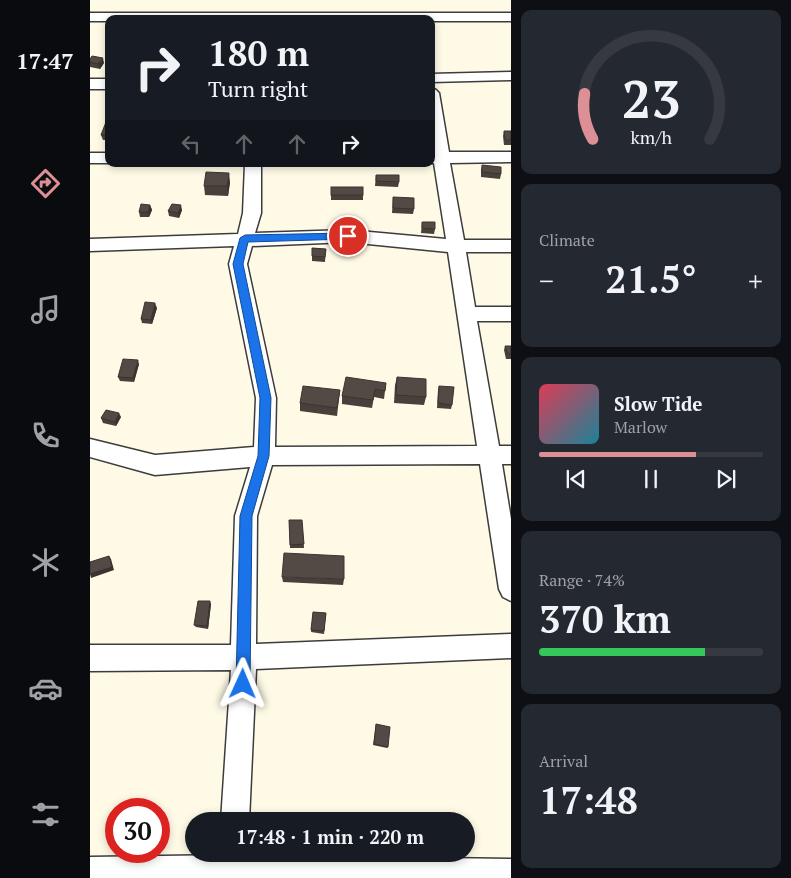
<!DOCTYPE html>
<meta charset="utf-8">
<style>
:root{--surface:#171b24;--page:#242831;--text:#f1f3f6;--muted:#9ea1a6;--line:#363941;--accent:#dc9095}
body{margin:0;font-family:"PT Serif",serif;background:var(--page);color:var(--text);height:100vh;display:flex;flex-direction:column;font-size:19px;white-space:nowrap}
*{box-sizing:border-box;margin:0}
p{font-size:16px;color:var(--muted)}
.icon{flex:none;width:28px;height:28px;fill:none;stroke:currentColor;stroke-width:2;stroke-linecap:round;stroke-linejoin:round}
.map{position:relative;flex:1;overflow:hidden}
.side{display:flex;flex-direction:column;gap:10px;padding:10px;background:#0d0f14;width:280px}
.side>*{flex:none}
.hud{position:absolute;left:15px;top:15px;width:330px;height:152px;border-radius:10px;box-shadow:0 2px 8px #0003;background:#171b24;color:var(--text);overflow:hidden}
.speed{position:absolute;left:15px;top:798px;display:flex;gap:10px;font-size:25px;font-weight:700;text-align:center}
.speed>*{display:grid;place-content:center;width:65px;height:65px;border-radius:50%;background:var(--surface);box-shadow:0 2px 8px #0003;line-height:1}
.speed .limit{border:8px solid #d22;background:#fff;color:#111}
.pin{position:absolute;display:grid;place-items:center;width:42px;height:42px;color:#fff;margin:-21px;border:2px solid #fff;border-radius:50%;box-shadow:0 1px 5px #0007}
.me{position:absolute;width:55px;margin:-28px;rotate:1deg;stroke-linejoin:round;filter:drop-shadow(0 0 4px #0008)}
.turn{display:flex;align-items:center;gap:18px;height:105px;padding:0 20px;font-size:22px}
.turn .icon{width:65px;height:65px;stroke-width:2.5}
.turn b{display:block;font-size:35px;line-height:42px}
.lanes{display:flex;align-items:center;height:48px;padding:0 20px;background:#0003;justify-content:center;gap:25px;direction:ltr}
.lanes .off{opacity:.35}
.big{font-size:38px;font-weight:700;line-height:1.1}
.side .widget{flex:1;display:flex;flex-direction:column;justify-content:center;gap:8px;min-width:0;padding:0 18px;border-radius:10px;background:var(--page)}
.side .dial{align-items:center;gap:0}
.dial svg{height:130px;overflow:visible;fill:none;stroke:var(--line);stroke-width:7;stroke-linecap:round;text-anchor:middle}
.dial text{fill:var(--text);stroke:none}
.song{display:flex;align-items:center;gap:15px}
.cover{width:60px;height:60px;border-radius:8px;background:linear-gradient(135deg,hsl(350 70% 55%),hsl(190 70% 35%))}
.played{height:5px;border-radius:2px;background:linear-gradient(90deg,var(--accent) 70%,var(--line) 70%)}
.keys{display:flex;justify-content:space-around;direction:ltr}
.heat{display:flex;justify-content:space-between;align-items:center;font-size:28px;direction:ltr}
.charge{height:8px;border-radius:4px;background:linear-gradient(90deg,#34c759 74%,var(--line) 0)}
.trip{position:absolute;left:95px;top:812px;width:290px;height:50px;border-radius:25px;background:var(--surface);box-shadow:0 2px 8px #0003;font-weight:700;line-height:50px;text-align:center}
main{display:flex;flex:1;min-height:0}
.menu{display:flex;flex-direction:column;width:90px;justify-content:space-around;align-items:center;background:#090b0e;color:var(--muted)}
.menu .icon{width:35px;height:35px}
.menu .selected{color:var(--accent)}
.menu b{font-size:22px;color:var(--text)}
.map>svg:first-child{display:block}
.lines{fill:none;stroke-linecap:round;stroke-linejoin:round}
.street-casing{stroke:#3c3c3c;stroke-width:3}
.street{fill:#fff;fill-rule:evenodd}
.wall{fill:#47403b}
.shaded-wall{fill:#3a3430}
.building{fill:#534a45;stroke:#3a3430}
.route{fill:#1a73e8;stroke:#114b97}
</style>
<main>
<nav class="menu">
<b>17:47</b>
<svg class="icon selected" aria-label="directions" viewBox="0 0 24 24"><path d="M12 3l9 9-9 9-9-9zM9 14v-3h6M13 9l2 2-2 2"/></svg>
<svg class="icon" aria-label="music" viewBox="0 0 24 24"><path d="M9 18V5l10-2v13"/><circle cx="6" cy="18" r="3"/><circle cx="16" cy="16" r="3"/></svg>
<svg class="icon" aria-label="phone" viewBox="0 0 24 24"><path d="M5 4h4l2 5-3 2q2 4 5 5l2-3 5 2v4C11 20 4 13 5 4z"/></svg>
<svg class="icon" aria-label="climate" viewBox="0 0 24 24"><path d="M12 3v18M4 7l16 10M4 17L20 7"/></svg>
<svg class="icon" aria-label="car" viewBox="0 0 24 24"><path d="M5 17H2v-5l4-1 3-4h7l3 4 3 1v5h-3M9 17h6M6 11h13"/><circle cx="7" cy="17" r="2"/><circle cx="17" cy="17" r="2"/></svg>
<svg class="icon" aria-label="filters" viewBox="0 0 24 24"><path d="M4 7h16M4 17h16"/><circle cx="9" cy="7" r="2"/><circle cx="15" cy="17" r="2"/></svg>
</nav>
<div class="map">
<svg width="421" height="878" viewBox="0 0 421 878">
<rect width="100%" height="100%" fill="#fffae6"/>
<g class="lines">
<defs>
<g id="street">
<path d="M0 13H421V21H341V19H19V21H0Z"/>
<path d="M421 72V80L341 82V74Z"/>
<rect x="0" y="79" width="19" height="10"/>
<path d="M341 88 346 90 349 93 359 152H421V162L360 163 374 240H421V252H376L385 307H421V321H387L409 446H421V464H412L421 519V601L413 597 409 589 390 464 182 465 167 516 166 644 421 634V658L166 669 159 821H131L141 670 0 671V645H141L145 516 160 467 65 475 0 457V439L65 455 164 447 166 398 139 264 144 246 0 251V239L148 234 153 213 155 164H171V213L165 233 258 230 356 239 344 163H341ZM258 242 358 252 387 446 185 447 186 398 157 264 162 246Z"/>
<rect x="0" y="153" width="19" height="10"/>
<path d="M141 855 421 859V878H0V857Z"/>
</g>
</defs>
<use href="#street" class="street-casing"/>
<use href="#street" class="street"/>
</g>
<g class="wall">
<path d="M0 59 14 63 10 69 0 67Z"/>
<path d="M19 122V140H13L11 135Z"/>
<path d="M414 131H421V145H414L413 136Z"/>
<path d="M392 165 411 174 410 179 391 177V170Z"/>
<path d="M286 175 309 182 308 187 285 186Z"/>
<path d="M140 182 138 196 115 195 114 186Z"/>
<path d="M241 187 273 195V200H241Z"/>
<path d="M303 197 324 209 323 214 302 213Z"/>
<path d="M60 205 62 210 59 217H50L49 212Z"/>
<path d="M92 210 89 218 79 216 78 211Z"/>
<path d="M332 222 345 229 344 234 331 233Z"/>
<path d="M222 248 236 249 235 262 222 261Z"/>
<path d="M67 308 62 324 52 323 51 319Z"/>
<path d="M415 346H421V359H416L414 350Z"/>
<path d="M49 364 44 382 30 381 28 377Z"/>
<path d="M307 377 336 397 334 405 304 403 305 385Z"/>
<path d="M296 383 294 399 284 397 282 408 252 404V396Z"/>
<path d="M349 386 362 405 361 409 347 408 348 390Z"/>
<path d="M250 390 247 416 210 411V403Z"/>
<path d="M31 417 26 426 13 423 11 418Z"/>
<path d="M199 520H212L214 548H200Z"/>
<path d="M192 577 254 579 253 585 193 582Z"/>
<path d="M121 604 118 629 106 627 104 625Z"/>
<path d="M223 612 236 613 234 634 221 632Z"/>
<path d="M286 724 298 747 297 748 283 745Z"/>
</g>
<g class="shaded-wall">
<path d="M13 58 14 63 10 69 8 64Z"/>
<path d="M139 173 140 182 138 196 137 186Z"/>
<path d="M60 205 62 210 59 217 58 212Z"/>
<path d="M91 205 92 210 89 218 88 213Z"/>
<path d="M65 303 67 308 62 324 61 320Z"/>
<path d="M48 360 49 364 44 382 43 378Z"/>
<path d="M29 413 31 417 26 426 25 422Z"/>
<path d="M19 556 21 559 24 570 1 578 0 574Z"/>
<path d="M120 601 121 604 118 629 117 626Z"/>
</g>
<g class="building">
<path d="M2 56 13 58 8 64 0 62V59Z"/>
<path d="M16 122H19V133L18 135H11Z"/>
<path d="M414 131H421V140H415Z"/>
<path d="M392 165 411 167V174L392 172Z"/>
<path d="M116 172 139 173 137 186H114Z"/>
<path d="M286 175H309V182L286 181Z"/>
<rect x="241" y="187" width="32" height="8"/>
<path d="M303 197 324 198V209L303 208Z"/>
<path d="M51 204 60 205 58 212H49Z"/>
<path d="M82 204 91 205 88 213 78 211Z"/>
<path d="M332 222H345V229L332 228Z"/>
<path d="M222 248 236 249 235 257 222 256Z"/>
<path d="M55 302 65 303 61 320 51 319Z"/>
<path d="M415 346H421V354H418Z"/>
<path d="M33 359 48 360 43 378 28 377Z"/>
<path d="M256 377 296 383 295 391 285 389 283 400 252 396Z"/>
<path d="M307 377 336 379V397L306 395Z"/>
<path d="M213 386 250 390 247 408 210 403Z"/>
<path d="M349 386 364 387 362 405 348 403Z"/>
<path d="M16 410 29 413 25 422 11 418Z"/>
<path d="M199 520H212L214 544 200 545Z"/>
<path d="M194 553 254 556V579L192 577Z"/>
<path d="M19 556 22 567 0 574V562Z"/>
<path d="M108 601H120L117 626 104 625Z"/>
<path d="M223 612 236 613 234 631 221 630Z"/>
<path d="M286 724 300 727 298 747 284 744Z"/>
</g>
<path class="route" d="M258 233 262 236 258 239 158 242 153 264 181 398 179 456 162 516 160 684 158 689 153 691 148 689 146 684 150 516 168 456 170 398 143 264 150 238 155 235Z"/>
</svg>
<div class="speed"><div class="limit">30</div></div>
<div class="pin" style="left:258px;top:236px;background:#d93025"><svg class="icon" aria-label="arrive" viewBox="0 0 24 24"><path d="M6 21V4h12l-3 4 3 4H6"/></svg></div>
<svg class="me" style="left:153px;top:684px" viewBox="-20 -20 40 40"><path d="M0-17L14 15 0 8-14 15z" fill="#1a73e8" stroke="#fff" stroke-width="4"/></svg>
<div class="trip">17:48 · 1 min · 220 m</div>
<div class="hud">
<div class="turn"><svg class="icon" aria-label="right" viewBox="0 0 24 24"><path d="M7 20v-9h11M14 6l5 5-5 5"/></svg><div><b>180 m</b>Turn right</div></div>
<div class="lanes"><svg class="icon off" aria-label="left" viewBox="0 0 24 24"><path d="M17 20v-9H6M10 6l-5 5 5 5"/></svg><svg class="icon off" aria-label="ahead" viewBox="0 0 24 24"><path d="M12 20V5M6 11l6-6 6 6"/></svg><svg class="icon off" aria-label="ahead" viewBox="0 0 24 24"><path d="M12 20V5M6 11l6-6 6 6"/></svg><svg class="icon" aria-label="right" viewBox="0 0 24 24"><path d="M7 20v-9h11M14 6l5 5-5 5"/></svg></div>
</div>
</div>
<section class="side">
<div class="widget dial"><svg viewBox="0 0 100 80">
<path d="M14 69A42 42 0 1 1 86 69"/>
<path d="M14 69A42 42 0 0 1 9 41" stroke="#dc9095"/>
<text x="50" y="56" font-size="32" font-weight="700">23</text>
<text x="50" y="72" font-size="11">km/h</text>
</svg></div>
<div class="widget"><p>Climate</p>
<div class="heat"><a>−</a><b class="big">21.5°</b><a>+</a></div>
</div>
<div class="widget">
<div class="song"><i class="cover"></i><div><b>Slow Tide</b><p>Marlow</p></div></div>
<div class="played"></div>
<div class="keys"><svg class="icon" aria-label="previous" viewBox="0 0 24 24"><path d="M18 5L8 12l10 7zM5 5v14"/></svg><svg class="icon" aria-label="pause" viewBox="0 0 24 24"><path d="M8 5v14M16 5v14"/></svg><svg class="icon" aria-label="next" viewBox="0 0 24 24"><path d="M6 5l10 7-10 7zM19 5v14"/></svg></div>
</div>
<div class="widget"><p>Range · 74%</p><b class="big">370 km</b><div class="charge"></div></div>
<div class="widget"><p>Arrival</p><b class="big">17:48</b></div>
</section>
</main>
